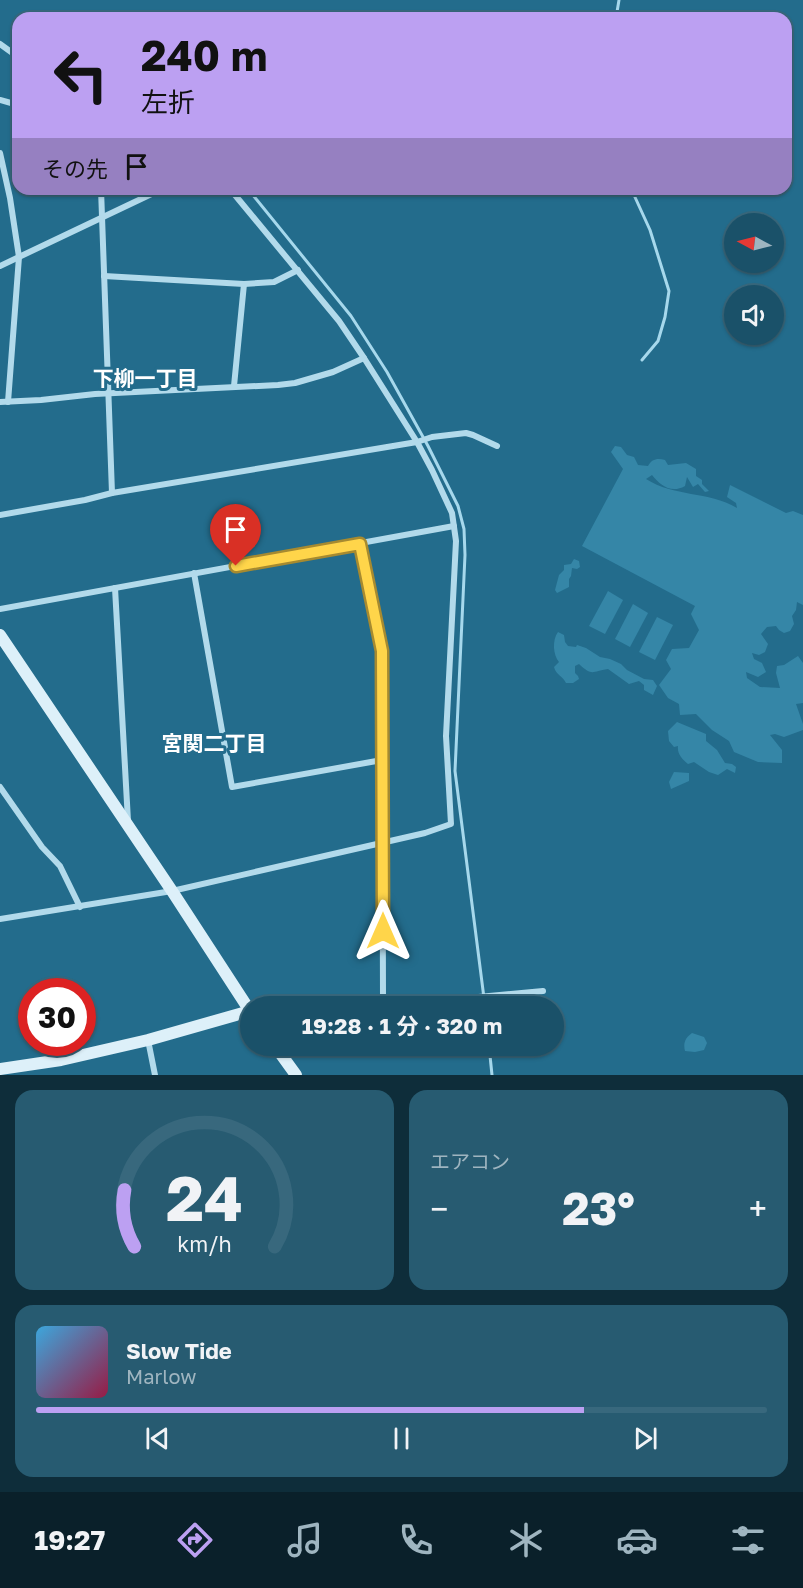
<!DOCTYPE html>
<html lang="ja">
<meta charset="utf-8">
<style>
:root{--surface:#1a5169;--page:#275b71;--text:#f1f3f6;--muted:#9fb5c0;--line:#38687d;--accent:#bca0f2}
body{margin:0;font-family:"Golos Text","Noto Sans JP",sans-serif;background:var(--page);color:var(--text);height:100vh;display:flex;flex-direction:column;font-size:22px;white-space:nowrap}
*{box-sizing:border-box;margin:0}
p{font-size:20px;color:var(--muted)}
.icon{flex:none;width:33px;height:33px;fill:none;stroke:currentColor;stroke-width:2;stroke-linecap:round;stroke-linejoin:round}
.map{position:relative;height:1075px;overflow:hidden}
.details{display:flex;flex-direction:column;gap:15px;padding:15px;background:#0e2d3a;flex:1}
.details>*{flex:none}
.guide{position:absolute;left:12px;top:12px;width:780px;height:183px;border-radius:18px;box-shadow:0 2px 4px #0004,0 0 0 2px var(--line);background:#bca0f2;color:#111;overflow:hidden}
.needle{width:39px;rotate:277deg}
.tools{position:absolute;left:724px;top:213px;display:grid;gap:12px}
.tools a{display:grid;place-items:center;width:60px;height:60px;border-radius:50%;background:var(--surface);box-shadow:0 2px 4px #0004,0 0 0 2px var(--line);font-size:30px}
.speed{position:absolute;left:18px;top:978px;display:flex;gap:12px;font-size:30px;font-weight:700;text-align:center}
.speed>*{display:grid;place-content:center;width:78px;height:78px;border-radius:50%;background:var(--surface);box-shadow:0 2px 4px #0004,0 0 0 2px var(--line);line-height:1}
.speed .limit{border:9px solid #d22;background:#fff;color:#111}
.pin{position:absolute;display:grid;place-items:center;width:51px;height:51px;color:#fff;margin:-62px -26px;border-radius:50% 50% 50% 0;rotate:-45deg;box-shadow:0 0 6px #0007}
.pin .icon{rotate:45deg}
.me{position:absolute;width:66px;margin:-33px;rotate:0deg;stroke-linejoin:round;filter:drop-shadow(0 0 4px #0008)}
.turn{display:flex;align-items:center;gap:21px;height:126px;padding:0 30px;font-size:27px}
.turn .icon{width:78px;height:78px;stroke-width:2.5}
.turn b{display:block;font-size:42px;line-height:51px}
.then{display:flex;align-items:center;height:57px;padding:0 30px;background:#0003;gap:12px;font-size:22px}
.big{font-size:45px;font-weight:700;line-height:1.1}
.details .widget{flex:1;display:flex;flex-direction:column;justify-content:center;gap:9px;min-width:0;padding:0 21px;border-radius:18px;background:var(--page)}
.details .dial{align-items:center;gap:0}
.dial svg{height:156px;overflow:visible;fill:none;stroke:var(--line);stroke-width:7;stroke-linecap:round;text-anchor:middle}
.dial text{fill:var(--text);stroke:none}
.song{display:flex;align-items:center;gap:18px}
.cover{width:72px;height:72px;border-radius:9px;background:linear-gradient(135deg,hsl(200 70% 55%),hsl(340 70% 35%))}
.played{height:6px;border-radius:3px;background:linear-gradient(90deg,var(--accent) 75%,var(--line) 75%)}
.keys{display:flex;justify-content:space-around;direction:ltr}
.heat{display:flex;justify-content:space-between;align-items:center;font-size:33px;direction:ltr}
.details .tiles{flex:1;display:grid;gap:15px;grid-template-columns:1fr 1fr}
.widget:last-child{grid-column:span 2}
.trip{position:absolute;left:240px;top:996px;width:324px;height:60px;border-radius:30px;background:var(--surface);box-shadow:0 2px 4px #0004,0 0 0 2px var(--line);font-weight:700;line-height:60px;text-align:center}
.menu{display:flex;height:96px;justify-content:space-around;align-items:center;background:#0a202a;color:var(--muted)}
.menu .icon{width:42px;height:42px}
.menu .on{color:var(--accent)}
.menu b{font-size:27px;color:var(--text)}
.map>svg:first-child{display:block}
.green{fill:#3586a7}
.lines{fill:none;stroke-linecap:round;stroke-linejoin:round}
.stream{stroke:#a6d8ec;stroke-width:3}
.street{stroke:#b2daeb;stroke-width:6}
.secondary{stroke:#ddf0f9;stroke-width:12}
.route-casing{stroke:#a68a30;stroke-width:15}
.route{stroke:#ffd54a;stroke-width:10}
.labels{text-anchor:middle;dominant-baseline:central;stroke-width:6;stroke-linejoin:round;paint-order:stroke}
.neighbourhood-label{font-size:21px;font-weight:bold;fill:#fff;stroke:#236c8c}
</style>
<div class="map">
<svg width="803" height="1075" viewBox="0 0 803 1075">
<rect width="100%" height="100%" fill="#236c8c"/>
<g class="green">
<path d="M615 446 621 447 627 455 634 457 638 465 648 466C652 459 657 458 665 460L668 465 686 463 696 469V476L702 480V484L709 491 705 492 698 484 693 487 687 477 685 486C671 494 660 485 652 475L646 479C674 497 708 491 737 508L736 503 727 497 730 485 786 513 793 511 803 515V605L797 602 796 610 792 616 794 624 790 631 784 633 779 630 776 626 767 627 761 634 768 644 765 652 759 655 752 653 754 659 762 663 766 672 758 677 746 672 747 678 760 687 780 688 776 673 777 666 784 665 798 656 803 663V703L796 704 803 724V730L784 737 775 734 770 735 782 750V763L758 762 734 752 729 741 712 730 696 714 680 715 679 704 668 698 659 685 671 669 666 660 672 649 689 648 699 630 691 614 695 606 582 546 623 469 611 452Z"/>
<path d="M574 559 579 561 580 567 577 569 572 568 571 576 569 579V587L557 593 555 590 559 575 564 570V565L571 564Z"/>
<path d="M608 591 623 600 605 634 589 626Z"/>
<path d="M633 604 648 613 630 647 615 639Z"/>
<path d="M657 617 673 625 655 660 639 652Z"/>
<path d="M558 632 564 635 565 642 568 646 576 647 577 645 586 648 600 657 610 659 621 664 627 670 644 679 653 680 657 686 653 695 644 690V685L639 681 629 684 608 669C592 671 593 677 579 664L575 666V673L578 676 579 679 573 683H566C563 676 556 675 554 667L559 662C553 655 552 640 558 632Z"/>
<path d="M677 722 706 734V741L717 750 725 763 732 764 736 767 735 773 727 769 718 775 709 772 694 762 688 764C682 759 677 754 678 746L674 747 669 741 668 731Z"/>
<path d="M674 772 689 773V781L671 789 669 782Z"/>
<path d="M692 1033 704 1037 707 1043 704 1050 695 1052 685 1051C683 1043 685 1038 692 1033Z"/>
</g>
<g class="lines">
<g class="stream">
<path d="M616 18 619 0"/>
<path d="M248 189 351 316 387 372 428 446 458 506 464 529 465 555 455 771 485 1006"/>
<path d="M633 189 634 195 650 230 669 291 665 317 658 341 642 360"/>
<path d="M489 1046 492 1075"/>
</g>
<g class="street">
<path d="M0 44 18 57"/>
<path d="M0 100 18 105"/>
<path d="M0 153 10 198 19 257 8 402"/>
<path d="M101 189 112 493"/>
<path d="M0 266 162 189"/>
<path d="M104 276 244 284 274 282 298 270"/>
<path d="M234 386 244 284"/>
<path d="M0 402 41 400 95 394 278 385 295 383 333 372 364 358"/>
<path d="M0 515 85 500 112 493 417 442 432 437 466 433 473 435 497 446"/>
<path d="M194 573 232 787 382 760"/>
<path d="M115 588 128 821"/>
<path d="M0 609 454 526"/>
<path d="M0 787 42 847 60 866 80 907"/>
<path d="M0 919 172 891 425 833 451 824 446 736 456 541 452 513 432 470 417 442 364 358 339 321 230 189"/>
<path d="M383 997 468 998 543 991"/>
<path d="M295 1006 341 1000 383 997 382 651 360 544"/>
<path d="M148 1040 155 1075"/>
</g>
<g class="secondary">
<path d="M0 635 172 891 250 1011"/>
<path d="M275 1046 296 1075"/>
<path d="M0 1069 61 1060 148 1040 250 1011"/>
</g>
</g>
<g class="lines">
<defs>
<path id="route" d="M236 566 360 544 382 651 383 931"/>
</defs>
<use href="#route" class="route-casing"/>
<use href="#route" class="route"/>
</g>
<g class="labels">
<g class="neighbourhood-label">
<text x="145" y="378">下柳一丁目</text>
<text x="214" y="743">宮関二丁目</text>
</g>
</g>
</svg>
<div class="tools">
<a><svg class="needle" viewBox="-14 -14 28 28"><path d="M0-13l5 13h-10z" fill="#e53935"/><path d="M0 13l5-13h-10z" fill="#9fb5c0"/></svg></a>
<a><svg class="icon" aria-label="sound" viewBox="0 0 24 24"><path d="M4 9h4l5-4v14l-5-4H4zM17 9q2 3 0 6"/></svg></a>
</div>
<div class="speed"><div class="limit">30</div></div>
<div class="pin" style="left:236px;top:566px;background:#d93025"><svg class="icon" aria-label="arrive" viewBox="0 0 24 24"><path d="M6 21V4h12l-3 4 3 4H6"/></svg></div>
<svg class="me" style="left:383px;top:931px" viewBox="-20 -20 40 40"><path d="M0-17L14 15 0 8-14 15z" fill="#ffd54a" stroke="#fff" stroke-width="4"/></svg>
<div class="trip">19:28 · 1 分 · 320 m</div>
<div class="guide">
<div class="turn"><svg class="icon" aria-label="left" viewBox="0 0 24 24"><path d="M17 20v-9H6M10 6l-5 5 5 5"/></svg><div><b>240 m</b>左折</div></div>
<div class="then">その先<svg class="icon" aria-label="arrive" viewBox="0 0 24 24"><path d="M6 21V4h12l-3 4 3 4H6"/></svg></div>
</div>
</div>
<section class="details">
<div class="tiles">
<div class="widget dial"><svg viewBox="0 0 100 80">
<path d="M14 69A42 42 0 1 1 86 69"/>
<path d="M14 69A42 42 0 0 1 9 40" stroke="#bca0f2"/>
<text x="50" y="56" font-size="32" font-weight="700">24</text>
<text x="50" y="72" font-size="11">km/h</text>
</svg></div>
<div class="widget"><p>エアコン</p>
<div class="heat"><a>−</a><b class="big">23°</b><a>+</a></div>
</div>
<div class="widget">
<div class="song"><i class="cover"></i><div><b>Slow Tide</b><p>Marlow</p></div></div>
<div class="played"></div>
<div class="keys"><svg class="icon" aria-label="previous" viewBox="0 0 24 24"><path d="M18 5L8 12l10 7zM5 5v14"/></svg><svg class="icon" aria-label="pause" viewBox="0 0 24 24"><path d="M8 5v14M16 5v14"/></svg><svg class="icon" aria-label="next" viewBox="0 0 24 24"><path d="M6 5l10 7-10 7zM19 5v14"/></svg></div>
</div>
</div>
</section>
<nav class="menu">
<b>19:27</b>
<svg class="icon on" aria-label="directions" viewBox="0 0 24 24"><path d="M12 3l9 9-9 9-9-9zM9 14v-3h6M13 9l2 2-2 2"/></svg>
<svg class="icon" aria-label="music" viewBox="0 0 24 24"><path d="M9 18V5l10-2v13"/><circle cx="6" cy="18" r="3"/><circle cx="16" cy="16" r="3"/></svg>
<svg class="icon" aria-label="phone" viewBox="0 0 24 24"><path d="M5 4h4l2 5-3 2q2 4 5 5l2-3 5 2v4C11 20 4 13 5 4z"/></svg>
<svg class="icon" aria-label="climate" viewBox="0 0 24 24"><path d="M12 3v18M4 7l16 10M4 17L20 7"/></svg>
<svg class="icon" aria-label="car" viewBox="0 0 24 24"><path d="M5 17H2v-5l4-1 3-4h7l3 4 3 1v5h-3M9 17h6M6 11h13"/><circle cx="7" cy="17" r="2"/><circle cx="17" cy="17" r="2"/></svg>
<svg class="icon" aria-label="filters" viewBox="0 0 24 24"><path d="M4 7h16M4 17h16"/><circle cx="9" cy="7" r="2"/><circle cx="15" cy="17" r="2"/></svg>
</nav>
